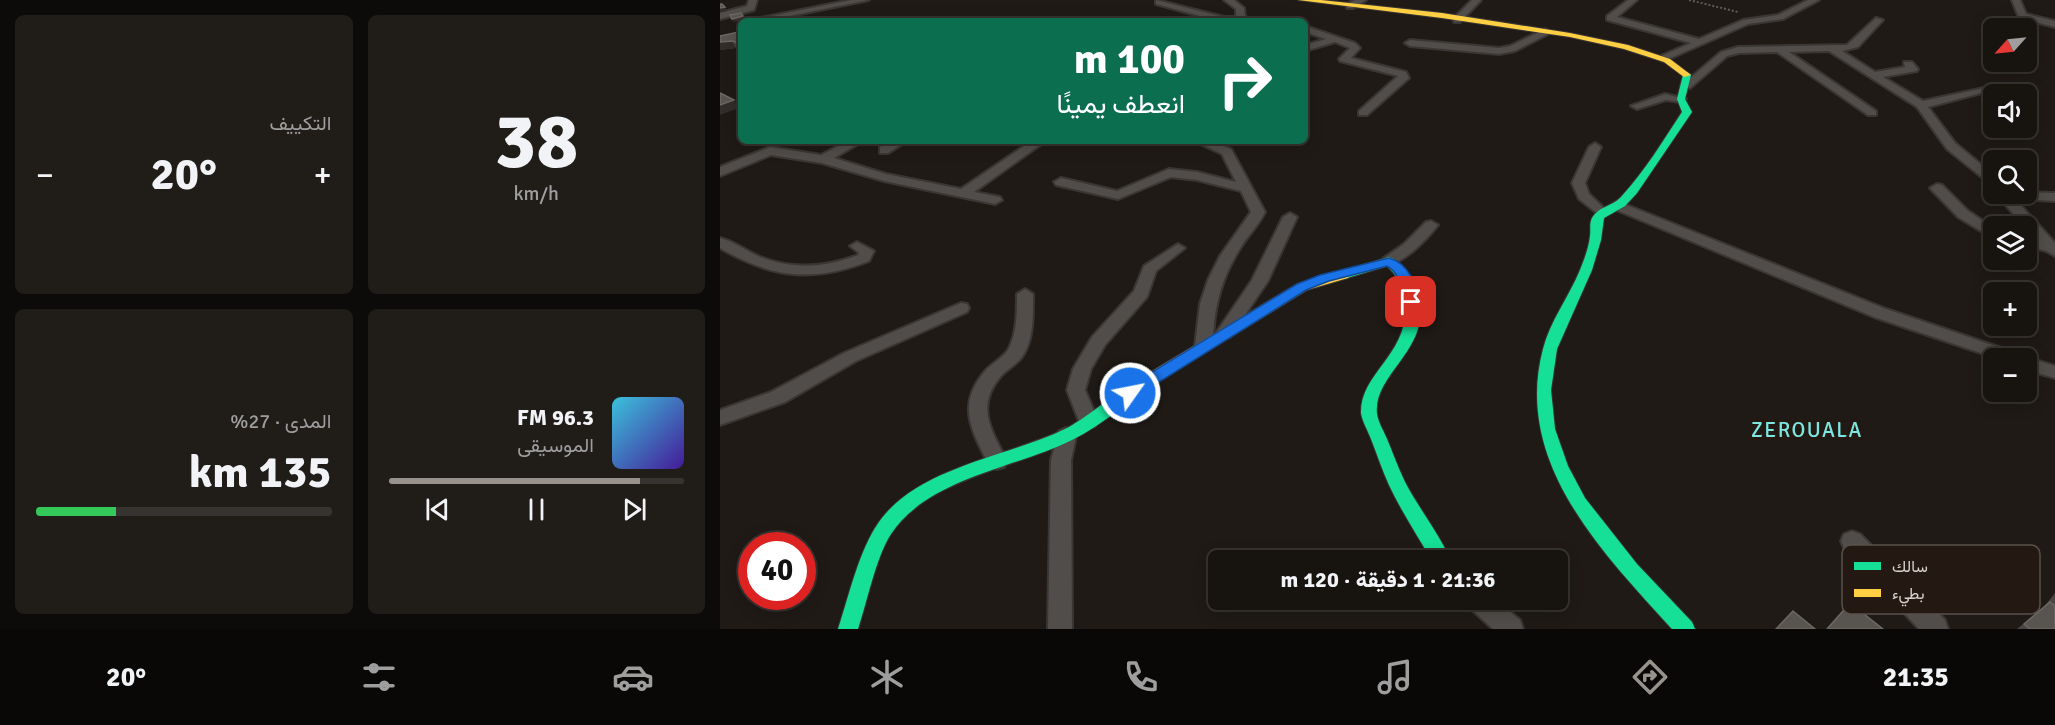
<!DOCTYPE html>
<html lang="ar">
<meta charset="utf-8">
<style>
:root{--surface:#171410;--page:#201d19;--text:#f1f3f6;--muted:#9e9e9f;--line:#363330;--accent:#98928d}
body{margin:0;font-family:Signika,Vazirmatn,sans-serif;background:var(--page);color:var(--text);direction:rtl;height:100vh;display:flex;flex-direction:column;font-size:22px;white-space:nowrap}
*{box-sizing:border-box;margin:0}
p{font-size:20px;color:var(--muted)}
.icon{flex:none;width:33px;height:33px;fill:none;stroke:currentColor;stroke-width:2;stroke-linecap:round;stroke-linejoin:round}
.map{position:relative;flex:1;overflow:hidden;direction:ltr}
.details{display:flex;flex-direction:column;gap:15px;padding:15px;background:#0d0b09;width:720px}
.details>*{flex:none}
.hud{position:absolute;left:18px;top:18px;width:570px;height:126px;border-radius:9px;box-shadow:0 3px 15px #0003,0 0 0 2px var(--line);direction:rtl;background:#0b6e4f;color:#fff;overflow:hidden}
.needle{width:39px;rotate:243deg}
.fabs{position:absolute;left:1263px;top:18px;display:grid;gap:12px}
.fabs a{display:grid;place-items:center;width:54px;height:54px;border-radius:9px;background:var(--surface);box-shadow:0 3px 15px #0003,0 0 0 2px var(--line);font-size:30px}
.speed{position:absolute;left:18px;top:532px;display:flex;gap:12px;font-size:30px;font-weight:700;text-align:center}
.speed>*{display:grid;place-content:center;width:78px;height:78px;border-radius:50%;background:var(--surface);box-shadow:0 3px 15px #0003,0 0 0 2px var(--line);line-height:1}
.speed .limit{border:9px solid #d22;background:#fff;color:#111}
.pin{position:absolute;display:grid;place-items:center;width:51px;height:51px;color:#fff;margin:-26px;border-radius:12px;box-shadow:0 3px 9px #0006}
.me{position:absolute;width:66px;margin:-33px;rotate:57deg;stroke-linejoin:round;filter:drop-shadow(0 0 4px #0008)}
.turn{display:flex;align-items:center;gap:21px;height:126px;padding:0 24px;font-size:27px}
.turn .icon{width:78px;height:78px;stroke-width:2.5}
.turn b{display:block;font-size:42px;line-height:51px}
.big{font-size:45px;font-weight:800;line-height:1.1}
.details .tile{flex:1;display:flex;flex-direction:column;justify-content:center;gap:9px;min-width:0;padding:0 21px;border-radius:9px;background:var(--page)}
.details .dial{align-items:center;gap:0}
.dial b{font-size:78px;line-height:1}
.song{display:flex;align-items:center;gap:18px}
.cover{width:72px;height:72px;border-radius:9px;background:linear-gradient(135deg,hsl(190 70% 55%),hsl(260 70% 35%))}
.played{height:6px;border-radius:3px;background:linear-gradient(90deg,var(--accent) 85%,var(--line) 85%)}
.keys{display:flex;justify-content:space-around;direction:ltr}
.heat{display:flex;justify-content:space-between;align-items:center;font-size:33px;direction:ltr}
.charge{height:9px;border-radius:4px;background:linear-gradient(90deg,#34c759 27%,var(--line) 0)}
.details .tiles{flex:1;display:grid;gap:15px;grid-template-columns:repeat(2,1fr)}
.trip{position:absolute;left:488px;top:550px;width:360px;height:60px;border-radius:9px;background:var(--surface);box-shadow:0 3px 15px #0003,0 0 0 2px var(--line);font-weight:800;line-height:60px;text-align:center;direction:rtl}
.tab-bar{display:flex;height:96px;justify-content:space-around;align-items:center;background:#090806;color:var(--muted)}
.tab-bar .icon{width:42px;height:42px}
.tab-bar .selected{color:var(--accent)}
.tab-bar b{font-size:27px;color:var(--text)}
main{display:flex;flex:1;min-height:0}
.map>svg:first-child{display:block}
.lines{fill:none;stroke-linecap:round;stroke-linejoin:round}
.street-casing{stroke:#3a3633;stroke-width:4}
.fast-casing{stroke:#3a3633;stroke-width:2}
.slow-casing{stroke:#3a3633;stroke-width:2}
.path{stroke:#5f5b58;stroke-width:2;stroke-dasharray:2 2;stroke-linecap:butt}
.street{fill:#514d4b;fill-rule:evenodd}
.fast{fill:#16e098;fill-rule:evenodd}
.slow{fill:#ffcf43;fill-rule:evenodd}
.wall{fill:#494542}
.shaded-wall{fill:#322d2a}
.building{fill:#585450;stroke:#6c6864;stroke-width:1.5}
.route{fill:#1a73e8;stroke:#114b97;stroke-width:1.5}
.labels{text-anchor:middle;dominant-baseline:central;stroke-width:6;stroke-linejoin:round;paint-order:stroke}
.quarter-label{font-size:21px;letter-spacing:1.5px;fill:#7ce7e1;stroke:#231912}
.key{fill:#231912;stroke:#5a504a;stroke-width:1.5}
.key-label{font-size:16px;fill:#d9d2cd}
</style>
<main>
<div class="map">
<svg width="1335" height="629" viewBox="0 0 1335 629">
<rect width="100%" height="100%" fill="#1f1a16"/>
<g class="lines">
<defs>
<g id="street">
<path d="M29 0H37L34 10 0 19V13L27 6Z"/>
<path d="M131 0H149L45 21H26Z"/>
<path d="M436 0 504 17H516V9L504 0H514L524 8 525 17 541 21H498L436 4Z"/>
<path d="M635 0H646L633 8H627V4Z"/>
<path d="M752 0H761L740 22H734V18Z"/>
<path d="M908 0H917L897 17 979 39 1023 20 1058 15 1088 0H1099L1063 19 1028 24 944 61 941 60V56L971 43 887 20V16Z"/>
<path d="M1292 0H1300L1306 14 1335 21V27L1299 18Z"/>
<path d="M1156 18 1163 20 1138 47 1122 51 1155 72 1185 67 1184 62H1192L1198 69 1197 71 1163 77 1203 101 1269 87V91L1208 107 1235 143 1274 175V187L1227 149 1197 107 1109 51 1069 52 1156 111V115H1148L1057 52 1019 53 1007 56 970 88 961 86 1001 52 1018 47 1127 45Z"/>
<path d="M585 26 635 43 640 48 631 58 686 72 689 78 647 115H639V111L678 76 620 61 619 59 630 48 615 42 585 51V45L606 39 585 32Z"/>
<path d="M825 29 830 32 828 34 795 51 779 54 690 46 685 43 690 40 779 48 790 46Z"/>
<path d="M945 94 966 99 961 102 946 100 917 109 911 106Z"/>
<path d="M128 141H143L114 158 166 174 241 189 310 142H318L320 145 254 192 280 197 282 200 275 204 164 181 102 163 51 155 0 176V167L50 147 101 155Z"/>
<path d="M172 141H187L168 153H160V147Z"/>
<path d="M474 141H491L511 149 545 212C539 225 528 235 521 247 501 278 493 309 493 346L484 352 475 346 480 304 488 280 500 256 531 212 521 191 477 180 451 177 398 199 336 185 334 182 341 178 397 191 449 169 477 172 516 182 502 154Z"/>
<path d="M875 143 881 147 865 183 869 194 889 213 882 217 859 199 852 183 869 147Z"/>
<path d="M1217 184 1222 185 1248 211 1274 228V239L1238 217 1210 188Z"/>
<path d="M1306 192 1335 193V201L1295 199 1335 243V256L1326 251 1306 246V238L1316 240 1276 194Z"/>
<path d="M899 202 1166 309 1299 354 1302 358 1306 357 1335 366V378L1306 370V358H1276L1154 317 894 209V203Z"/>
<path d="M570 213 577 217 548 281 510 337H498L496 333 532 280 563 217Z"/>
<path d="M711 221 718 225C708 238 680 268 664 264L661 261 664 258 684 244 706 222Z"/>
<path d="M0 238C13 241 25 250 38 256 71 270 104 268 138 255L139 253 130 246 137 242 154 251 149 261C93 283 52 278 0 248Z"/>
<path d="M458 244 465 248 436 271 427 297 385 345 371 369 365 390 378 421 375 426 368 428 361 426 347 390 353 369 372 337 414 291 424 266Z"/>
<path d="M305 289 313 294C313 315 314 340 302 357 296 365 287 369 281 376 255 406 271 430 287 461L284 467 277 469 270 467C252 431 235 405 266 370 272 363 285 357 289 348 297 332 297 312 297 294Z"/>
<path d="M241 303 247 304 249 308 247 312 136 361 65 402 0 425V410L51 392 124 353Z"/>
<path d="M346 428 353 431 356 436 351 460 352 629H328L331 460 339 431Z"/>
<path d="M1132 531 1140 534 1225 620 1228 629H1199L1124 548 1121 541 1124 534Z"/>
<path d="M746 600H776L800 620 803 629H773L750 608Z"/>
</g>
<g id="fast">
<path d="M967 72 971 75 965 99 972 112 917 193 905 206 884 218 881 240 872 270 837 349 831 390 835 429 848 466 865 498 917 564 972 622 975 629H952C882 552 793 462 823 349 830 321 849 297 860 270 864 260 869 247 870 236 871 229 869 224 872 218 879 206 893 206 901 197 925 171 943 141 962 112L957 99 963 75Z"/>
<path d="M669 257C679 260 686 270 691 279 726 344 652 369 657 414 658 422 664 432 667 439 673 453 678 468 685 482 699 509 719 533 731 561H712C698 536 681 511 669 485 662 470 657 454 651 439 648 431 642 421 641 413 640 372 691 354 685 301 683 287 677 275 667 266L624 279 618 275 620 272Z"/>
<path d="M434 372 439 373 441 377 439 381C410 400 384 424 352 440 296 468 208 478 171 534 156 557 147 602 138 629H118C129 596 139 550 159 522 198 467 287 457 345 429 373 415 408 380 434 372Z"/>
</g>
<g id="slow">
<path d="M578 0H601L722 13 850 33 908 45 950 59 971 75 964 77 944 62 904 49 850 37 722 18Z"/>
<path d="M624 271 628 272 630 275 628 278 587 290 439 381H429L427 377 429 373 577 284Z"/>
</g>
</defs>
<use href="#street" class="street-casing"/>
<use href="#fast" class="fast-casing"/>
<use href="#slow" class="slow-casing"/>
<path class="path" d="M969 0 1018 12"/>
<use href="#street" class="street"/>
<use href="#fast" class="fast"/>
<use href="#slow" class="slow"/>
</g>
<g class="wall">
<path d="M21 32V50L16 48 0 50Z"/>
<path d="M1335 593V629H1297L1323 608Z"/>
</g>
<g class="shaded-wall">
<path d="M5 7 7 11 0 12V8Z"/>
<path d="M23 16 25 20 14 22 12 19Z"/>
<path d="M12 41 16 48 0 50V42Z"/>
<path d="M14 100 19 108 0 115V105Z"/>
</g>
<g class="building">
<path d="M0 4H2L5 7 0 8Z"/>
<path d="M21 13 23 16 12 19 10 15Z"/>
<path d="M19 32H21V44L12 41 0 42V36Z"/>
<path d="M0 93 14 100 0 105Z"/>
<path d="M1330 602 1335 606V629H1310L1304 624Z"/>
<path d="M1130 603 1163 629H1107Z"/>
<path d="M1073 611 1095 629H1056Z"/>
</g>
<path class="route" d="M669 258C686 262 703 289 696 305H686C680 292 682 274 667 266L609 281 586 290 415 397 410 399 402 393 404 389 577 284 600 275Z"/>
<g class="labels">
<g class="quarter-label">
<text x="1087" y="430">ZEROUALA</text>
</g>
</g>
<rect x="1122" y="545" width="198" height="69" rx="9" class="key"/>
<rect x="1134" y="562" width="27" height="8" fill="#16e098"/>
<rect x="1134" y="589" width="27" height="8" fill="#ffcf43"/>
<g class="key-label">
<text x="1172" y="572">سالك</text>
<text x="1172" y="599">بطيء</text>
</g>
</svg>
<div class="fabs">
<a><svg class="needle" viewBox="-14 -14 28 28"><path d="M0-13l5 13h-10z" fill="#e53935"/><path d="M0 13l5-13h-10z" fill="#9e9e9f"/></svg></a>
<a><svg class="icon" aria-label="sound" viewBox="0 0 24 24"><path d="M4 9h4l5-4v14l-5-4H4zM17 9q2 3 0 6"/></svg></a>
<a><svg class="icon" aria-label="search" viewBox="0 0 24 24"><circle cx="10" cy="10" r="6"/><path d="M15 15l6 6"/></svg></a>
<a><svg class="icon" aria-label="layers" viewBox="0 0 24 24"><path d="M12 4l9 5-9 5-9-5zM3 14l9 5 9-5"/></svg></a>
<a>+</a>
<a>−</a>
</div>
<div class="speed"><div class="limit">40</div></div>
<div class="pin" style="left:691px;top:302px;background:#d93025"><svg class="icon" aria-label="arrive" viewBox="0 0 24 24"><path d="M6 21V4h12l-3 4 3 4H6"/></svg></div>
<svg class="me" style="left:410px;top:393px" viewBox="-20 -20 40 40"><circle r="17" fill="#1a73e8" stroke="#fff" stroke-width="3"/><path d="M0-11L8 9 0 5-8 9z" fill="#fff"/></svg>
<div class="trip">21:36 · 1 دقيقة · 120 m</div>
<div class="hud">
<div class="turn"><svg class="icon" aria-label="right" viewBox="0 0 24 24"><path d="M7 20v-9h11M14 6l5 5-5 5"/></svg><div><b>100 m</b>انعطف يمينًا</div></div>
</div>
</div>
<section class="details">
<div class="tiles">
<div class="tile dial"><b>38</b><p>km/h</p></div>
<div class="tile"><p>التكييف</p>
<div class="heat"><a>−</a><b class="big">20°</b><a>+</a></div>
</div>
<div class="tile">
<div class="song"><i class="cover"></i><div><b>96.3 FM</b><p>الموسيقى</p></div></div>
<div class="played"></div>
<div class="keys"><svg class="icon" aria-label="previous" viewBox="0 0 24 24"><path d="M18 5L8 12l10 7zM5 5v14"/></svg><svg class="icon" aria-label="pause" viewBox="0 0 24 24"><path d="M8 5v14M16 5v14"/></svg><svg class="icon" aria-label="next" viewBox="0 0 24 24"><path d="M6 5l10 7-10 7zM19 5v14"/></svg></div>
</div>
<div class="tile"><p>المدى · 27%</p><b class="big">135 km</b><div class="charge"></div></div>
</div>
</section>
</main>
<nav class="tab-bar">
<b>21:35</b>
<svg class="icon selected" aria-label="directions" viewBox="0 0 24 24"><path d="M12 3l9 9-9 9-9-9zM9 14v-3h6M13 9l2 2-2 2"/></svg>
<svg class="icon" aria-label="music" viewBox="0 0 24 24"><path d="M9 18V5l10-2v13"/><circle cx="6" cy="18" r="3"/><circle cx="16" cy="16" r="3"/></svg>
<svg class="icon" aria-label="phone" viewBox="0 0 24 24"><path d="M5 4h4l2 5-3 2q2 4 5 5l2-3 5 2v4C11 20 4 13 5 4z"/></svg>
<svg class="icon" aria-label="climate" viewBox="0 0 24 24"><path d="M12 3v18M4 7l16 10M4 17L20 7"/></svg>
<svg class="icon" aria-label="car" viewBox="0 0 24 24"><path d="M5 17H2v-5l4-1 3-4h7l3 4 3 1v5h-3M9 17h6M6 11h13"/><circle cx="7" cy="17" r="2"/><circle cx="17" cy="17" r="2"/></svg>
<svg class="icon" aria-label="filters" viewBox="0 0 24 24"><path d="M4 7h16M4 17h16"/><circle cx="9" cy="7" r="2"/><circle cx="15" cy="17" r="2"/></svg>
<b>20°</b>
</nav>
